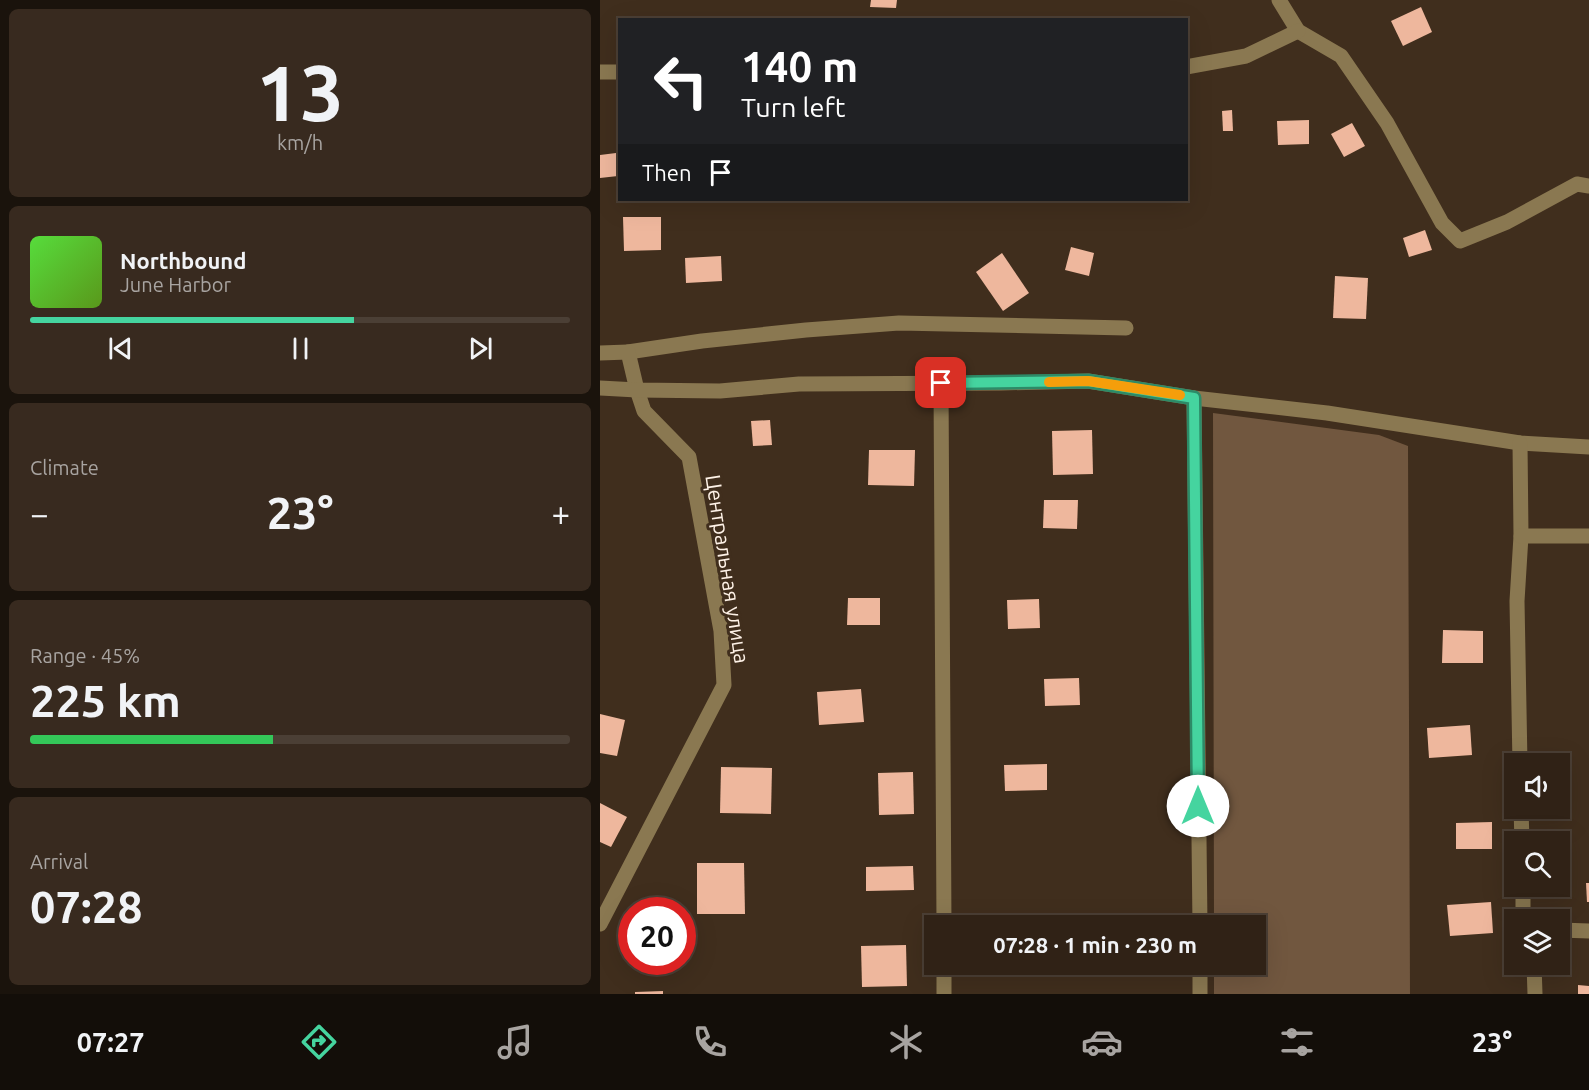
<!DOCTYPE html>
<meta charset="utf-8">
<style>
:root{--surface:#302216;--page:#382a1f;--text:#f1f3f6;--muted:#a8a4a1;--line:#4b3f35;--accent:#45d49f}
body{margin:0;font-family:Ubuntu,sans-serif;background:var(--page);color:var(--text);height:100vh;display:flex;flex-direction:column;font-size:22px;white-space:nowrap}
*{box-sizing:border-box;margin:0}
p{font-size:20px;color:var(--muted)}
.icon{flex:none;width:33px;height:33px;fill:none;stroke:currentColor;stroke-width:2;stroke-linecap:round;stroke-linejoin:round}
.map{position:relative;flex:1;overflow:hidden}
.sheet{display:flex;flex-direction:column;gap:9px;padding:9px;background:#1a130c;width:600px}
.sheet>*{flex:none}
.hud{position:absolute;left:18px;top:18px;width:570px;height:183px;border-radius:0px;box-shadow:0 6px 24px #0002,0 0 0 2px var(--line);background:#202124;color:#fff;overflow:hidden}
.controls{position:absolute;left:904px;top:753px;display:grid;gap:12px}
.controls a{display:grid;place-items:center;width:66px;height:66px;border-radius:0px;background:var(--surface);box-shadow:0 6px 24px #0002,0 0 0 2px var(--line);font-size:30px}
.speed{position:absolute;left:18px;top:897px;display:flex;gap:12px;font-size:30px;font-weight:700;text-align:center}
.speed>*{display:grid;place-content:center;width:78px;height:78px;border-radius:50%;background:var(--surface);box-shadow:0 6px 24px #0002,0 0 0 2px var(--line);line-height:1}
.speed .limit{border:9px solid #d22;background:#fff;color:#111}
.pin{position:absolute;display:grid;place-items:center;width:51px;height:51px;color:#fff;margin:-26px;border-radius:12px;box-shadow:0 3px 9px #0006}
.me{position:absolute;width:66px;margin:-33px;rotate:0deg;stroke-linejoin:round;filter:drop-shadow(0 0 4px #0008)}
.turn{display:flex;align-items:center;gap:21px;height:126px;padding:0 24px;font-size:27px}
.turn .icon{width:78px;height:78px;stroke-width:2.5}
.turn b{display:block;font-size:42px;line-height:51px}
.then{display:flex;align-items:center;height:57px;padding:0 24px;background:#0003;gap:12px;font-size:22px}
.big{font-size:45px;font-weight:700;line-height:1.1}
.sheet .widget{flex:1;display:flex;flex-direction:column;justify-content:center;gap:9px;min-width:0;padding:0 21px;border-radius:9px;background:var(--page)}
.sheet .dial{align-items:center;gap:0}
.dial b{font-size:78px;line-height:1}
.song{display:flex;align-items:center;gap:18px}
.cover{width:72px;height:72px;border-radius:9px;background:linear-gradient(135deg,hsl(110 70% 55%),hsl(90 70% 35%))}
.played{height:6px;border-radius:3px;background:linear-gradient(90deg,var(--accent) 60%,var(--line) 60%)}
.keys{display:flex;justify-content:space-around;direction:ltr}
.heat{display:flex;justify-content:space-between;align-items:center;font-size:33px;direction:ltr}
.charge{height:9px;border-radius:4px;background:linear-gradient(90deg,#34c759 45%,var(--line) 0)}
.trip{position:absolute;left:324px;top:915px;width:342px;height:60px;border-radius:0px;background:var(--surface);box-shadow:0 6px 24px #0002,0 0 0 2px var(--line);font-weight:700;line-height:60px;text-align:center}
.tabs{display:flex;height:96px;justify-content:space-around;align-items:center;background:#130e09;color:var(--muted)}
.tabs .icon{width:42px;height:42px}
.tabs .current{color:var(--accent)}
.tabs b{font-size:27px;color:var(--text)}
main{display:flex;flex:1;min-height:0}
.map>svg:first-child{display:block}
.green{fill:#71573f}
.building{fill:#eeb79d}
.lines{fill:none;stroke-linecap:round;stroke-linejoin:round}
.minor{stroke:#8a7851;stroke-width:15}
.route-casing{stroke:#2d8a67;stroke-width:15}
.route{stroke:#45d49f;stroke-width:10}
.slow{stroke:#f59e0b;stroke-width:10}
.labels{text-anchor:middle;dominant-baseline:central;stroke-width:6;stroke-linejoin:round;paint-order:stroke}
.street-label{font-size:21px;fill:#fef2e7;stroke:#402e1d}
</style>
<main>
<section class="sheet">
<div class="widget dial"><b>13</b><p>km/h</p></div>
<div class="widget">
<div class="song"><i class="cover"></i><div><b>Northbound</b><p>June Harbor</p></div></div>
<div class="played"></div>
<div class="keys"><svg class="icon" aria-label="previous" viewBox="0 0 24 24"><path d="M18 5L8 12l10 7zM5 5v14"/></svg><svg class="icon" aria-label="pause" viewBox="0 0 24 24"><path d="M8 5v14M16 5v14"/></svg><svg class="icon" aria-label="next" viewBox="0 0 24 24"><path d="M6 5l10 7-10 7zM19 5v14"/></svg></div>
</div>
<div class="widget"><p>Climate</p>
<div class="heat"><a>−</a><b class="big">23°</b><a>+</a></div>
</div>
<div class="widget"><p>Range · 45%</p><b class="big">225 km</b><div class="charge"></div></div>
<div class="widget"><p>Arrival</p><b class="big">07:28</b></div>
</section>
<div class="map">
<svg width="989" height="994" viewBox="0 0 989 994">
<rect width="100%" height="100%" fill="#402e1d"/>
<path class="green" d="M613 413 779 435 808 446 810 994H614V965L656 964V926L614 925Z"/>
<g class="building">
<path d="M271 0H297L296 8 270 7Z"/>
<path d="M821 7 832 32 803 46 791 21Z"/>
<path d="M632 110 633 131H623L622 111Z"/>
<path d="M709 120V144L678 145 677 121Z"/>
<path d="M752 123 765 146 744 157 731 134Z"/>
<path d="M16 153 18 176 0 178V155Z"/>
<path d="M23 217H61V250L24 251Z"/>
<path d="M825 230 832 250 809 257 803 238Z"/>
<path d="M471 247 494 253 489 276 465 270Z"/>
<path d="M402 253 429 293 403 311 376 272Z"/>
<path d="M121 256 122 281 86 283 85 258Z"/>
<path d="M735 276 768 278 766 319 733 318Z"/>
<path d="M170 420 172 445 153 446 151 421Z"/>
<path d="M492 430 493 474 453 475 452 431Z"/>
<path d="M269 450H315L314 486 268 485Z"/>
<path d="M444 500H478L477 529 443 528Z"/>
<path d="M248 598H280V625H247Z"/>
<path d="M439 599 440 628 408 629 407 600Z"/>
<path d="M843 630 883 631V663H842Z"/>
<path d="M479 678 480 705 445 706 444 679Z"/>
<path d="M261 689 264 722 219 725 217 692Z"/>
<path d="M0 714 25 720 17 756 0 753Z"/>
<path d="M870 725 872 755 829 758 827 728Z"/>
<path d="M447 764V790L405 791 404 765Z"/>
<path d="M121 767 172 768 171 814 120 813Z"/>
<path d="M313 772 314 814 279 815 278 773Z"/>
<path d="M0 803 27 817 11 847 0 842Z"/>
<path d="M892 822V849H856V823Z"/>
<path d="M97 863H144L145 914H97Z"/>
<path d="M313 866 314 890 266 891V867Z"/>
<path d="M986 883H989V902H987Z"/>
<path d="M891 902 893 933 850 936 847 905Z"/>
<path d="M306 945 307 986 262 987 261 946Z"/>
<path d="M978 985 989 986V994H978Z"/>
<path d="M63 991V994H35V992Z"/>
</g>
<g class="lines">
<g class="minor">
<path d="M679 0 698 31 741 56 787 123 842 223 860 241 907 222 977 184 989 186"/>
<path d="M586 67 646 56 698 31"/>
<path d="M0 72H20"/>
<path d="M28 352 102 341 206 330 299 323 526 328"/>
<path d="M0 353 28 352 37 390 44 411 89 457 121 631 124 685 0 924"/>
<path d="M341 383 344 926"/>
<path d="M0 388 37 390 120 391 199 384 401 383 488 381 594 398 727 413 920 443 989 447"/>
<path d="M594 398 600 926"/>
<path d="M920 443 921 536 917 601 920 764"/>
<path d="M921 536H989"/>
<path d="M921 808 922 842"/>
<path d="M923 886V920"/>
<path d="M960 930 989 931"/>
<path d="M344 964V994"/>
<path d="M600 964V994"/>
<path d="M934 964 935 994"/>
</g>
</g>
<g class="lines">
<defs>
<path id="route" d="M341 383 488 381 594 398 598 806"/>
</defs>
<use href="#route" class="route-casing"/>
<use href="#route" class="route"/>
<path class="slow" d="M449 382 488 381 580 395"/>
</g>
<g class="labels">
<g class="street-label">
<text transform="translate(128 569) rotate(81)">Центральная улица</text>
</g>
</g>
</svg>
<div class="controls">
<a><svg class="icon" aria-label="sound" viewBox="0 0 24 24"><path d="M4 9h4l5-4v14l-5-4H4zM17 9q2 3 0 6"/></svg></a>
<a><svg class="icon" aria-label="search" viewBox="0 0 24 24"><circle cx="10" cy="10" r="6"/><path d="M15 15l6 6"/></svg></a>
<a><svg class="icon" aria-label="layers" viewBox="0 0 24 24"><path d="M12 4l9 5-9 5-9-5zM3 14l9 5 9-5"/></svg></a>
</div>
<div class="speed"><div class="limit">20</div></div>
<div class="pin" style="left:341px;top:383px;background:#d93025"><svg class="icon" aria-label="arrive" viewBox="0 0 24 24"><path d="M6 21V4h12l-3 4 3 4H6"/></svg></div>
<svg class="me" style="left:598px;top:806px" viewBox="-20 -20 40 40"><circle r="19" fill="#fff"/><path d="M0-13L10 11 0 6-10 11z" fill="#45d49f"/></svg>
<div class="trip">07:28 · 1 min · 230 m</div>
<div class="hud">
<div class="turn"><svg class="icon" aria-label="left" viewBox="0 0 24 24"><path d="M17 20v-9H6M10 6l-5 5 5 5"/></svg><div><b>140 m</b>Turn left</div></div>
<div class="then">Then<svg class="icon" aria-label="arrive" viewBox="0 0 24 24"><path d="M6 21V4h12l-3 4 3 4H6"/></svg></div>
</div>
</div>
</main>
<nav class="tabs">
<b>07:27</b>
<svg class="icon current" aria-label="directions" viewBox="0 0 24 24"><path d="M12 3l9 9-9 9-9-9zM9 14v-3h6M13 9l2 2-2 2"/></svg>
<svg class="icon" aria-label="music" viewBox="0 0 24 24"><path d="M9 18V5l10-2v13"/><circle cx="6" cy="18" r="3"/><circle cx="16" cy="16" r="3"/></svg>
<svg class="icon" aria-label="phone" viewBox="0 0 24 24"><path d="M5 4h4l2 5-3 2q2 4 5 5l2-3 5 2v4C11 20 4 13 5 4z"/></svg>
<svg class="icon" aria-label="climate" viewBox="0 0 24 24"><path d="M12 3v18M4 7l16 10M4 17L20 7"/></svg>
<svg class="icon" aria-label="car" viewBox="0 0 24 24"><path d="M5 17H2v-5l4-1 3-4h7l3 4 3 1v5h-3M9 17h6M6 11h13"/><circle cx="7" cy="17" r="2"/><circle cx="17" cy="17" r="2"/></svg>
<svg class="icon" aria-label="filters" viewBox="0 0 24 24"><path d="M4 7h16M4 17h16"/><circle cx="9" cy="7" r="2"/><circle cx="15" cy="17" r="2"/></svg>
<b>23°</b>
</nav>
